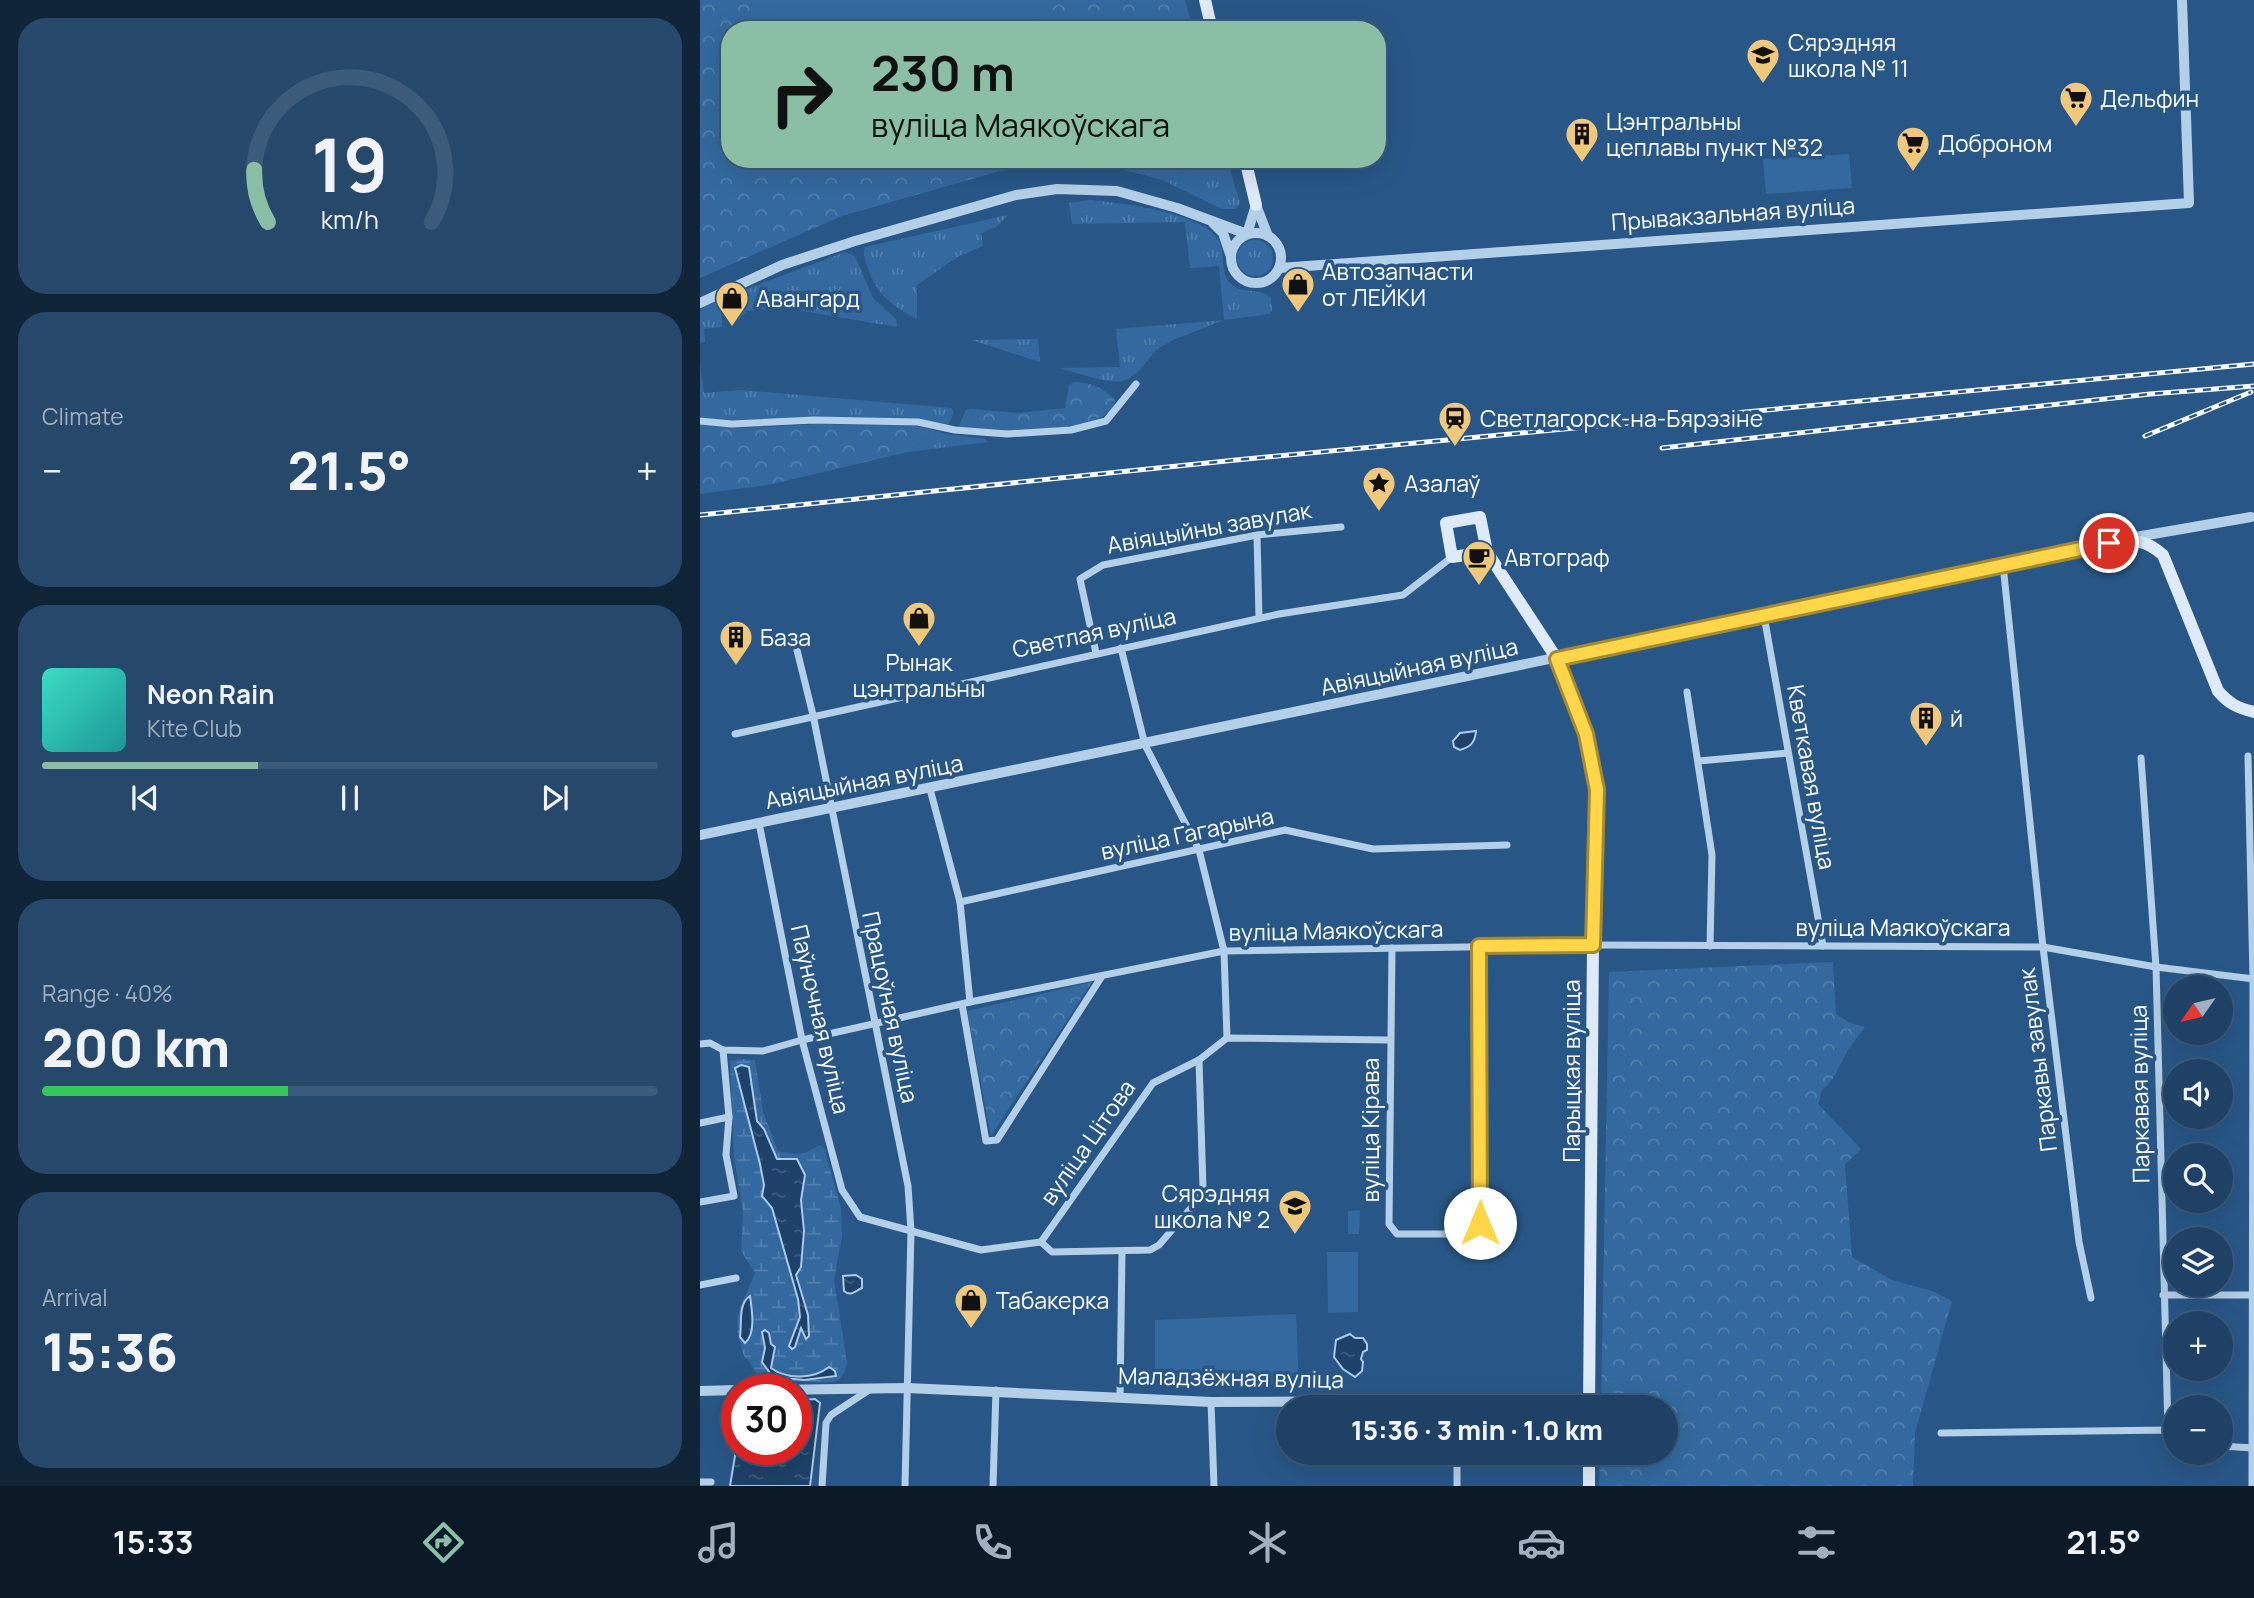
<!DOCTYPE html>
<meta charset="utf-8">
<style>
:root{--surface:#1e4165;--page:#26486b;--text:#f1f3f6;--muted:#a1afbf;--line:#3c5a79;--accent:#8abfa5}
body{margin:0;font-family:Manrope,sans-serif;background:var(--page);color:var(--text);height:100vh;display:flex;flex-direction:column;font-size:26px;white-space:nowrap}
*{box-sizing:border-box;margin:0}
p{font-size:23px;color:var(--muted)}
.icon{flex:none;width:38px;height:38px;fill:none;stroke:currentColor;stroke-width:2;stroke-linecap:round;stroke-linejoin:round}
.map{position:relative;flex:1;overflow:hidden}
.side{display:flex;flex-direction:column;gap:18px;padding:18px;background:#102438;width:700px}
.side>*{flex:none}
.top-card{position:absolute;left:21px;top:21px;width:665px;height:147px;border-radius:28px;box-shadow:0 7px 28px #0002,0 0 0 2px var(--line);background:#8abfa5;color:#111;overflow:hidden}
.needle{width:46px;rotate:236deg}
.fabs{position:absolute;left:1463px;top:975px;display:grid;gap:14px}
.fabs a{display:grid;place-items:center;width:70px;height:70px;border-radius:50%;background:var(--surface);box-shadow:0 7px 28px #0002,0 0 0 2px var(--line);font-size:35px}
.speed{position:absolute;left:21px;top:1374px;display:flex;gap:14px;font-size:35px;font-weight:700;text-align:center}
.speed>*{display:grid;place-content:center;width:91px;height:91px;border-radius:50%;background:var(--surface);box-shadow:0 7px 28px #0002,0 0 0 2px var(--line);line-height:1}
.speed .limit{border:10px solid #d22;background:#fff;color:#111}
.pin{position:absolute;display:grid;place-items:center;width:60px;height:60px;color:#fff;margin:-30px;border:4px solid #fff;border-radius:50%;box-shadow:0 2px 7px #0007}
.me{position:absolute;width:77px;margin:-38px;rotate:0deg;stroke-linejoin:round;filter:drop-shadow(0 0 5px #0008)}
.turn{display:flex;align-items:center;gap:24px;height:147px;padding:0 35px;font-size:32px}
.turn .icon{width:91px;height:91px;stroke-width:2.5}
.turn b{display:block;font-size:49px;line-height:60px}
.big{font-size:52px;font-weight:800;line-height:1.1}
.side .card{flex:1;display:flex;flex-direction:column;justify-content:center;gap:10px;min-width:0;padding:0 24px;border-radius:28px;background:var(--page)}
.side .dial{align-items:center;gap:0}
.dial svg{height:182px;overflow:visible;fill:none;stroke:var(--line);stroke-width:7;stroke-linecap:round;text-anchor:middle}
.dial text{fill:var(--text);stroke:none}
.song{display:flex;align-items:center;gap:21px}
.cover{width:84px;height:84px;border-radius:10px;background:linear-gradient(135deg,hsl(170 70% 55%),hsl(180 70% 35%))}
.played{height:7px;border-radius:4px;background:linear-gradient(90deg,var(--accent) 35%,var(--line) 35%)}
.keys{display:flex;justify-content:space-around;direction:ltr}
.heat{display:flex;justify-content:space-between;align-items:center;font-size:38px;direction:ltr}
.charge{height:10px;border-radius:5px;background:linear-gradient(90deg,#34c759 40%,var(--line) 0)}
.trip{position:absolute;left:576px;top:1395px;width:402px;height:70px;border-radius:35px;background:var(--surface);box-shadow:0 7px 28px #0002,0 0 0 2px var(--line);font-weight:800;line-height:70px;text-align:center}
.dock{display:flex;height:112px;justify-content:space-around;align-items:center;background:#0c1a28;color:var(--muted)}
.dock .icon{width:49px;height:49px}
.dock .selected{color:var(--accent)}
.dock b{font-size:32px;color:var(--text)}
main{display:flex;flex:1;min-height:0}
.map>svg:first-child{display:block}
.grass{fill:url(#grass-tufts)}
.forest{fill:url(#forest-crowns)}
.wetland{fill:url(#wetland-marsh);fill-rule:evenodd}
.garden{fill:#33699e}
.water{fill:url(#water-ripples);stroke:#a9cae8;stroke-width:2}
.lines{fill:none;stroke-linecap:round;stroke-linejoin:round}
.minor{stroke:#b4cfe8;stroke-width:7}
.tertiary{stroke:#b4cfe8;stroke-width:10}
.secondary{stroke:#deeaf7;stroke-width:12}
.rail-casing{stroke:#fff;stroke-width:5}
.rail{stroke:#285787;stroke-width:2.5;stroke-dasharray:8;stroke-linecap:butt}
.route-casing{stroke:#a68a30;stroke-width:18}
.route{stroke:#ffd54a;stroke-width:12}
.labels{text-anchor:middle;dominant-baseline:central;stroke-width:7;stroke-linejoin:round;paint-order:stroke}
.poi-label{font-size:23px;fill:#fff;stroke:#285787;text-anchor:start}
.street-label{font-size:23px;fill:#fff;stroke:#285787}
</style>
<main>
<section class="side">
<div class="card dial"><svg viewBox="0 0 100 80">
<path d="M14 69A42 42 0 1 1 86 69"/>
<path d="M14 69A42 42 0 0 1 8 46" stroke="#8abfa5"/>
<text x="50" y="56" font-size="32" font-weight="700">19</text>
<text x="50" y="72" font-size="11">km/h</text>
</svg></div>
<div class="card"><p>Climate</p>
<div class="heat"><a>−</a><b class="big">21.5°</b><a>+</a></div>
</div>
<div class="card">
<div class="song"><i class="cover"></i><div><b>Neon Rain</b><p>Kite Club</p></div></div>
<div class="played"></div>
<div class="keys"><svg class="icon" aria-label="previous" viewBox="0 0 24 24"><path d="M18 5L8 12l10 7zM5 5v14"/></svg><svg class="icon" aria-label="pause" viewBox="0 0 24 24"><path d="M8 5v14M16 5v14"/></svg><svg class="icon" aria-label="next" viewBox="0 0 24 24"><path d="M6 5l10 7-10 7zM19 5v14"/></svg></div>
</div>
<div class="card"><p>Range · 40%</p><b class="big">200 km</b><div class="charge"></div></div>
<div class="card"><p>Arrival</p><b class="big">15:36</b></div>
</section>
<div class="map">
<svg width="1554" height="1486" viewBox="0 0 1554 1486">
<defs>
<pattern id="grass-tufts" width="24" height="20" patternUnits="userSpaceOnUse" patternTransform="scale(1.75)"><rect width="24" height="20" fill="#33699e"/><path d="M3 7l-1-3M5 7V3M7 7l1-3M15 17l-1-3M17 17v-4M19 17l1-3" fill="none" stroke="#5280ad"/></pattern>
<pattern id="forest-crowns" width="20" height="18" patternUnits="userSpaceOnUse" patternTransform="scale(1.75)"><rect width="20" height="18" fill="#33699e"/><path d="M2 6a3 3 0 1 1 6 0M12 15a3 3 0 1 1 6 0" fill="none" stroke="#5280ad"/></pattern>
<pattern id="wetland-marsh" width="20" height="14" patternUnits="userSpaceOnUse" patternTransform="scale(1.75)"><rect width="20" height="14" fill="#33699e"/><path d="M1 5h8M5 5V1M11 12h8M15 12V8" fill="none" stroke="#5280ad"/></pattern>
<pattern id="water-ripples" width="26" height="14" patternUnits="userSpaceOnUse" patternTransform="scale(1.75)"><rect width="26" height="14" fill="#1d4168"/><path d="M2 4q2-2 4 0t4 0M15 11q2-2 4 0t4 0" fill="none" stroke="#3f5e7f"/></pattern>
</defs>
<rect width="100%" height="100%" fill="#285787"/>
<g class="grass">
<path d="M503 159H527L540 203 536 209H522L462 180 483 173Z"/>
<path d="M390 200C421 203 500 212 518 239 526 252 519 273 531 284 543 295 560 287 571 298L572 311 569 314 524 320 473 340 456 350 439 371 428 379 418 382 401 380 360 368 420 367 416 329 524 320 519 266 490 268 485 222 372 224 369 203Z"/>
<path d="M308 215 296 227 281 233 283 246 257 257 217 285V319C190 305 175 293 166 263 164 256 163 253 165 247Z"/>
<circle cx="555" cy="258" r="18"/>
<path d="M145 252 155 256 173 298 196 319 197 327 85 308 46 311 39 320 38 310H30L28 298 31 295Z"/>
<path d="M18 301 21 306 22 327 4 329 5 342 0 343V309Z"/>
<path d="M338 339 340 362 272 340Z"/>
<path d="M0 364 4 393 41 390 251 408 254 412 249 424 159 417 28 420 2 417H0Z"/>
<path d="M231 429 245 434 285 439 288 442 208 452 228 436Z"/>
</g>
<g class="forest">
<path d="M0 0H55L124 30H30V159H503L483 173 462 180 421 169 345 165 300 171 142 216 0 278Z"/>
<path d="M315 0H485L493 30H272Z"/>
<path d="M374 382C389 382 405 388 415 400L412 411C372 437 309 433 264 429L259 425 266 410 272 409 318 413 365 408 369 385Z"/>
<path d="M0 424 42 428 120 424 219 426 231 429 228 436 208 452 68 485 0 494Z"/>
<path d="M1133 962 1136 1014 1148 1022 1165 1027 1148 1050 1132 1080 1122 1090 1118 1104 1161 1149 1145 1164 1152 1257 1192 1280 1232 1291 1252 1301 1215 1433 1213 1486H899L900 1453 966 1452V1407H901L909 972Z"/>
<path d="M392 982 291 1136 267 1011Z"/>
</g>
<path class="wetland" d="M40 1059 55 1060 63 1112 78 1151C95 1155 105 1156 119 1145L124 1148 141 1208 142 1237 134 1280 147 1363C145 1370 144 1378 136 1381 125 1385 70 1379 58 1377L49 1361 45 1358C29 1315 40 1312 55 1273L41 1251 43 1212 34 1157 30 1061ZM35 1067 51 1080C52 1109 63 1134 77 1159H97L100 1167 103 1190 101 1209 104 1215V1250L96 1274 108 1315 109 1336 101 1327 95 1346H89L100 1317 98 1299 72 1208 62 1196 64 1185 60 1164ZM42 1304 51 1305C50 1318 57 1334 45 1342L40 1338ZM65 1330 71 1344 75 1347 71 1368C87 1380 113 1378 129 1367L127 1379 104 1380 73 1377 63 1359 65 1348 62 1333Z"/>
<g class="garden">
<path d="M48 0H362L319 30H68Z"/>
<path d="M1149 154 1152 188 1066 194 1063 159Z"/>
<path d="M660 1210 659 1234H648V1211Z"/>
<path d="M627 1252H658V1312L628 1313Z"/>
<path d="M596 1314 599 1384H455V1320Z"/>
</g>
<g class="water">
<path d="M776 731C775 743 770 747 760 750L754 747 753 741 760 733Z"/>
<path d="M41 1065 49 1067 57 1121 64 1129 77 1159H97L105 1175 101 1200 104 1231 101 1267 96 1275 108 1315 109 1336 106 1339 101 1328 95 1347 92 1349 89 1346 100 1317 98 1299 72 1208 62 1196 64 1185 60 1164 35 1068Z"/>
<path d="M156 1275 162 1279V1288C155 1291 151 1297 144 1291L143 1276Z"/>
<path d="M50 1296C52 1310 56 1334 45 1343L40 1337C42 1324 38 1303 50 1296Z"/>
<path d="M65 1330 69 1333 71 1344 75 1347 71 1368C87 1380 114 1379 129 1367L135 1371 136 1376 104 1380 73 1377 62 1362 65 1348 62 1332Z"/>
<path d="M650 1334 655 1338H663L667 1344V1350L663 1352 661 1359 663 1362 662 1371 655 1377 643 1369 634 1357 636 1340Z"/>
<path d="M115 1399 120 1403 110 1486H30L37 1444V1449H96V1400Z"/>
</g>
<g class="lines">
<g class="minor">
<path d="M0 421 32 424 114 420 218 422 255 430 307 434 371 430 406 421 436 384"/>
<path d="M557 535 559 618"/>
<path d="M1303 565 1343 947 1379 1242 1391 1298"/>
<path d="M1064 616 1123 946"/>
<path d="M94 638 113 715 208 1186 211 1231 205 1486"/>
<path d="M421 648 445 745 499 850 524 951 527 1038"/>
<path d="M396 653 380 579 403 565 557 535 641 527"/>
<path d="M987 692 1012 855 1010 946"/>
<path d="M35 734 579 614 703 595 752 557"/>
<path d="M1548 756 1553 979 1552 1486"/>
<path d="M1441 758 1456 967 1468 1430"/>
<path d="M999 761 1088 753"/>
<path d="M230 789 260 902 270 1002"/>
<path d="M59 823 102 1040 142 1190 160 1217 281 1250 341 1242 453 1083 499 1060 527 1038 689 1040"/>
<path d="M260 902 585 830 673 849 807 845"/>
<path d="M692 948 689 1224 697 1234H774L780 1223 779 946"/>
<path d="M262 1004 286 1141 297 1140 402 976"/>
<path d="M0 1044 10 1043 23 1050 63 1051 102 1040 270 1002 524 951 893 945 1343 947 1456 967 1554 979"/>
<path d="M0 1123 29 1117 23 1050"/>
<path d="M0 1202 34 1196 26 1155 29 1117"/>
<path d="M341 1242 352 1252 450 1250 459 1245 491 1208 503 1188 499 1060"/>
<path d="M0 1285 36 1278"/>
<path d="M1463 1295H1553"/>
<path d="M420 1397 422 1252"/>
<path d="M511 1402 514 1486"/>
<path d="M1241 1433 1468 1430 1469 1444H1475"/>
<path d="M1521 1446 1553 1448"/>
<path d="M0 1482H11"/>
<path d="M122 1486 126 1423 131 1415 169 1390"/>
<path d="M293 1486 296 1390"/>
<path d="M757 1486V1452"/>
</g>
<g class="tertiary">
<path d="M556 205 568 236"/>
<path d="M513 223 523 233 530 254"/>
<circle cx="556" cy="258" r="25"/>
<path d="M579 268 1489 203 1482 0"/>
<path d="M0 303 82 265 155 241 316 195 357 189 417 191 477 208 547 234 556 205"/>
<path d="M1430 538 1551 517"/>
<path d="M0 835 1414 542"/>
<path d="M71 1390 207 1388 511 1402 889 1400"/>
<path d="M0 1391 37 1390"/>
</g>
<g class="secondary">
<path d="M505 0 512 30"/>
<path d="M545 159 556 205"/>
<path d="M1409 543C1433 540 1444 538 1463 555L1518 691C1529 704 1538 708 1554 712"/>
<path d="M787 552 752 557 746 523 780 517 787 552 857 659 885 734 897 790 893 945 889 1407"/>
<path d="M889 1486V1452"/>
</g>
<defs>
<g id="rail">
<path d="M1445 436 1551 392"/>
<path d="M962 448 1450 394 1554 386"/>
<path d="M0 515 546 459 1554 364"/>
</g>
</defs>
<use href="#rail" class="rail-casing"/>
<use href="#rail" class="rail"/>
</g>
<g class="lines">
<defs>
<path id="route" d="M780 1223 779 946 893 945 897 790 886 734 857 659 1409 543"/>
</defs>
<use href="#route" class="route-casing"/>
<use href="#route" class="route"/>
</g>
<defs>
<symbol id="school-pin" viewBox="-11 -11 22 30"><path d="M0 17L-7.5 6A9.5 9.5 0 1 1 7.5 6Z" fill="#f0c87b" stroke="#285787"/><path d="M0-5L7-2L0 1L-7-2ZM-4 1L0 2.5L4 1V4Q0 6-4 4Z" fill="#111"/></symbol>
<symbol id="supermarket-pin" viewBox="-11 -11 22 30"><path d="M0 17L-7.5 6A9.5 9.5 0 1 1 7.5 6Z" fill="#f0c87b" stroke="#285787"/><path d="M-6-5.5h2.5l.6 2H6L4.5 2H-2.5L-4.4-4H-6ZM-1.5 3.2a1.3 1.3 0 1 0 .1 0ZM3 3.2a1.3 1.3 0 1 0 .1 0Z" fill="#111"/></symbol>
<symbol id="building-pin" viewBox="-11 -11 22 30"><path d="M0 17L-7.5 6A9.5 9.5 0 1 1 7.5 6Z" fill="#f0c87b" stroke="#285787"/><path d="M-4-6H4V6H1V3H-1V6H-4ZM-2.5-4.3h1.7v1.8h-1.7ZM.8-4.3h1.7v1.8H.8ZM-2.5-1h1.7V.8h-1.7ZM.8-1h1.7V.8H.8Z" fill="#111"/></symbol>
<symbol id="shop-pin" viewBox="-11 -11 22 30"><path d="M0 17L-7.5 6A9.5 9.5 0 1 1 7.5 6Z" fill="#f0c87b" stroke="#285787"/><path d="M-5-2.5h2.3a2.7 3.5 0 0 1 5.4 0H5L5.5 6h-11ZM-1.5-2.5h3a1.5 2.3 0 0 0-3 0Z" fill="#111"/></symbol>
<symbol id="station-pin" viewBox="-11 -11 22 30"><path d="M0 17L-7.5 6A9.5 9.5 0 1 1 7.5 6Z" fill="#f0c87b" stroke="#285787"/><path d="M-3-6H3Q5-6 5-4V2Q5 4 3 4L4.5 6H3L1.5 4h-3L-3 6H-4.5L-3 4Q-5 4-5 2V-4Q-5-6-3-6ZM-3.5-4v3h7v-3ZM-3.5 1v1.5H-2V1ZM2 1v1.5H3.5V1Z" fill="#111"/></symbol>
<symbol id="sight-pin" viewBox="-11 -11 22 30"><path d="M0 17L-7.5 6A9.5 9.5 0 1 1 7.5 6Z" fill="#f0c87b" stroke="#285787"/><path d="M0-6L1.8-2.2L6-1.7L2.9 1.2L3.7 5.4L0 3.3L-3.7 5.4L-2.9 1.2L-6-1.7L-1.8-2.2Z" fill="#111"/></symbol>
<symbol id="cafe-pin" viewBox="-11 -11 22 30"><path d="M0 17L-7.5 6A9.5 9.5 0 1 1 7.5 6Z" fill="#f0c87b" stroke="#285787"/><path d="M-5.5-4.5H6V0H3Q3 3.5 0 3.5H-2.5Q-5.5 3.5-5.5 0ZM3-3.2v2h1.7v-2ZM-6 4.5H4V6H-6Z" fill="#111"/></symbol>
</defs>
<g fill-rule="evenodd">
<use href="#school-pin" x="1044" y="36" width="38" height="52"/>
<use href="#supermarket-pin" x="1357" y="79" width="38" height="52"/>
<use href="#building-pin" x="863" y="115" width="38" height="52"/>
<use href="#supermarket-pin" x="1194" y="124" width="38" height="52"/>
<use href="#shop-pin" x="579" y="265" width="38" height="52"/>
<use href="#shop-pin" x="13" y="279" width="38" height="52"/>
<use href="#station-pin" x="736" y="399" width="38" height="52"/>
<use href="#sight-pin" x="660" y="464" width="38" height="52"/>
<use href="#cafe-pin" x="760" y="538" width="38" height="52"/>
<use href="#shop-pin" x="200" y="599" width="38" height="52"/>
<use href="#building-pin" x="17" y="618" width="38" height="52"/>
<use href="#building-pin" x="1207" y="699" width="38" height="52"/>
<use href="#school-pin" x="576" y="1187" width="38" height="52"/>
<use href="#shop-pin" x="252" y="1281" width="38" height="52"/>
</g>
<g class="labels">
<g class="poi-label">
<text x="1088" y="42">Сярэдняя<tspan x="1088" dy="26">школа № 11</tspan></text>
<text x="1400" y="98">Дельфин</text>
<text x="906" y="121">Цэнтральны<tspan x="906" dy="26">цеплавы пункт №32</tspan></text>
<text x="1238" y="143">Доброном</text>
<text x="622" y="271">Автозапчасти<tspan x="622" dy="26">от ЛЕЙКИ</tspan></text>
<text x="56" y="298">Авангард</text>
<text x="780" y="418">Светлагорск-на-Бярэзіне</text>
<text x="704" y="483">Азалаў</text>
<text x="804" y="557">Автограф</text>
<text x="60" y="637">База</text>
<text x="219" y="662" text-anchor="middle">Рынак<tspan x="219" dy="26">цэнтральны</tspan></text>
<text x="1250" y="718">й</text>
<text x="570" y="1193" text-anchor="end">Сярэдняя<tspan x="570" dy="26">школа № 2</tspan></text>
<text x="296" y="1300">Табакерка</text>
</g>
<g class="street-label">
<text transform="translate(1033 213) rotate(-4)">Прывакзальная вуліца</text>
<text transform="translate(509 527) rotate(-10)">Авіяцыйны завулак</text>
<text transform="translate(394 632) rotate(-12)">Светлая вуліца</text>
<text transform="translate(719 666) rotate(-12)">Авіяцыйная вуліца</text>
<text transform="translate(1112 777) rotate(80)">Кветкавая вуліца</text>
<text transform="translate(164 781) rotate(-11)">Авіяцыйная вуліца</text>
<text transform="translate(487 833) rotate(-12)">вуліца Гагарына</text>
<text x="1203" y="927">вуліца Маякоўскага</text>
<text transform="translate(636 930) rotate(-1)">вуліца Маякоўскага</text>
<text transform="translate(191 1007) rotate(78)">Працоўная вуліца</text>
<text transform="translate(121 1019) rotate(77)">Паўночная вуліца</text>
<text transform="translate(1337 1060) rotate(-97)">Паркавы завулак</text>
<text transform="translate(871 1071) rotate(-90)">Парыцкая вуліца</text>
<text transform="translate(1439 1094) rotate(-91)">Паркавая вуліца</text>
<text transform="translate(670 1130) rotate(-90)">вуліца Кірава</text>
<text transform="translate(387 1142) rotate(-55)">вуліца Цітова</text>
<text transform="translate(531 1377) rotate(1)">Маладзёжная вуліца</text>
</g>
</g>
</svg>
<div class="fabs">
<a><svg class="needle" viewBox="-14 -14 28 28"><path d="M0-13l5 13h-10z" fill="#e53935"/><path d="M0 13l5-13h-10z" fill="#a1afbf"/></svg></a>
<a><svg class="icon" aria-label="sound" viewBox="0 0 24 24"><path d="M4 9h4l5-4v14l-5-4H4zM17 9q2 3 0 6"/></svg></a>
<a><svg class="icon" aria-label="search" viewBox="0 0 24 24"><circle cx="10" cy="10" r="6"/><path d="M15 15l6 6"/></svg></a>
<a><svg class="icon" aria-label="layers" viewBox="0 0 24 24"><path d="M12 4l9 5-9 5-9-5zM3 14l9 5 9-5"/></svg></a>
<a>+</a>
<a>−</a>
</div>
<div class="speed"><div class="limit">30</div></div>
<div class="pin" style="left:1409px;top:543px;background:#d93025"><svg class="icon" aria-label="arrive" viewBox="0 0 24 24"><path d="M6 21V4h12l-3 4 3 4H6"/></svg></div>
<svg class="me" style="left:780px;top:1223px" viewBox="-20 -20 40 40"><circle r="19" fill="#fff"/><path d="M0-13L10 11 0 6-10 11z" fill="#ffd54a"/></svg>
<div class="trip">15:36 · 3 min · 1.0 km</div>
<div class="top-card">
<div class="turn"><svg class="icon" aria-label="right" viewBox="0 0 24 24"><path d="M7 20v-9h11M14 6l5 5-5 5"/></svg><div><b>230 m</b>вуліца Маякоўскага</div></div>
</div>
</div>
</main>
<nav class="dock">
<b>15:33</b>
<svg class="icon selected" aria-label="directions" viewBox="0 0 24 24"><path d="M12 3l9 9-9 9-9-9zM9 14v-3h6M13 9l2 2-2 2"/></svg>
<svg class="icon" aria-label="music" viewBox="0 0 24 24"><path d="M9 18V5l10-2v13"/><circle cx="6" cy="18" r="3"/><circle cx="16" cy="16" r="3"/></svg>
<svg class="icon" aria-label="phone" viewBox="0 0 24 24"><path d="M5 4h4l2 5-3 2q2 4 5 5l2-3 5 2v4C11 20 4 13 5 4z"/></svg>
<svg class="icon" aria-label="climate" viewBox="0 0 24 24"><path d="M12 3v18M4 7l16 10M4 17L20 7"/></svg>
<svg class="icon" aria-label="car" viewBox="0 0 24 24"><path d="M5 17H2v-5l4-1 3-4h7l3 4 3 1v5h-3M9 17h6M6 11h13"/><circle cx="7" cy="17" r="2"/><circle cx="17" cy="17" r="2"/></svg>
<svg class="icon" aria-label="filters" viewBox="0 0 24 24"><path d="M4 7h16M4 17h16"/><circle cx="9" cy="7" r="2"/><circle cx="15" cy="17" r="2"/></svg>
<b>21.5°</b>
</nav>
